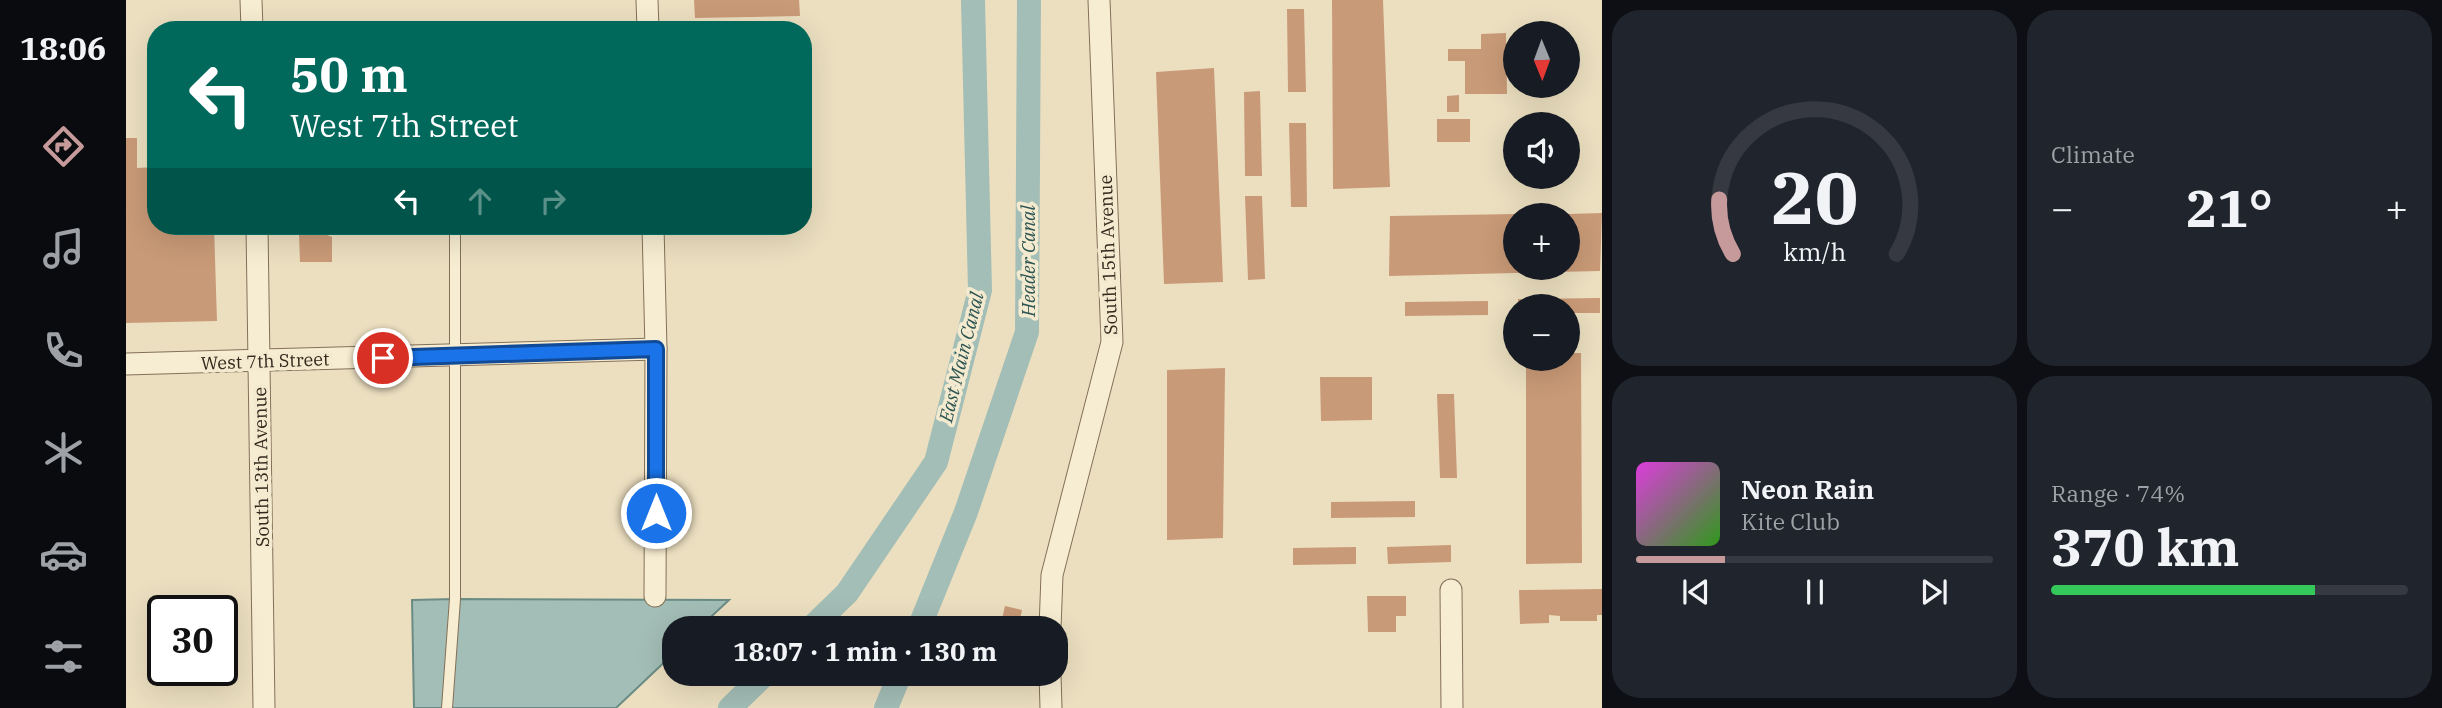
<!DOCTYPE html>
<meta charset="utf-8">
<style>
:root{--surface:#171b24;--page:#20242c;--text:#f1f3f6;--muted:#9ea1a6;--line:#363941;--accent:#c6999a}
body{margin:0;font-family:"IBM Plex Serif",serif;background:var(--page);color:var(--text);height:100vh;display:flex;flex-direction:column;font-size:26px;white-space:nowrap}
*{box-sizing:border-box;margin:0}
p{font-size:23px;color:var(--muted)}
.icon{flex:none;width:38px;height:38px;fill:none;stroke:currentColor;stroke-width:2;stroke-linecap:round;stroke-linejoin:round}
.map{position:relative;flex:1;overflow:hidden}
.side{display:flex;flex-direction:column;gap:10px;padding:10px;background:#0d0f14;width:840px}
.side>*{flex:none}
.banner{position:absolute;left:21px;top:21px;width:665px;height:214px;border-radius:28px;box-shadow:0 7px 28px #0002;background:#00695c;color:#fff;overflow:hidden}
.needle{width:46px;rotate:179deg}
.fabs{position:absolute;left:1377px;top:21px;display:grid;gap:14px}
.fabs a{display:grid;place-items:center;width:77px;height:77px;border-radius:50%;background:var(--surface);box-shadow:0 7px 28px #0002;font-size:35px}
.speed{position:absolute;left:21px;top:595px;display:flex;gap:14px;font-size:35px;font-weight:700;text-align:center}
.speed>*{display:grid;place-content:center;width:91px;height:91px;border-radius:50%;background:var(--surface);box-shadow:0 7px 28px #0002;line-height:1}
.speed .limit{border:4px solid #111;border-radius:10px;background:#fff;color:#111}
.pin{position:absolute;display:grid;place-items:center;width:60px;height:60px;color:#fff;margin:-30px;border:4px solid #fff;border-radius:50%;box-shadow:0 2px 7px #0007}
.me{position:absolute;width:77px;margin:-38px;rotate:0deg;stroke-linejoin:round;filter:drop-shadow(0 0 5px #0008)}
.turn{display:flex;align-items:center;gap:24px;height:147px;padding:0 28px;font-size:32px}
.turn .icon{width:91px;height:91px;stroke-width:2.5}
.turn b{display:block;font-size:49px;line-height:60px}
.lanes{display:flex;align-items:center;height:66px;padding:0 28px;background:#0003;justify-content:center;gap:35px;direction:ltr}
.lanes .off{opacity:.35}
.big{font-size:52px;font-weight:700;line-height:1.1}
.side .widget{flex:1;display:flex;flex-direction:column;justify-content:center;gap:10px;min-width:0;padding:0 24px;border-radius:28px;background:var(--page)}
.side .dial{align-items:center;gap:0}
.dial svg{height:182px;overflow:visible;fill:none;stroke:var(--line);stroke-width:7;stroke-linecap:round;text-anchor:middle}
.dial text{fill:var(--text);stroke:none}
.song{display:flex;align-items:center;gap:21px}
.cover{width:84px;height:84px;border-radius:10px;background:linear-gradient(135deg,hsl(300 70% 55%),hsl(110 70% 35%))}
.played{height:7px;border-radius:4px;background:linear-gradient(90deg,var(--accent) 25%,var(--line) 25%)}
.keys{display:flex;justify-content:space-around;direction:ltr}
.heat{display:flex;justify-content:space-between;align-items:center;font-size:38px;direction:ltr}
.charge{height:10px;border-radius:5px;background:linear-gradient(90deg,#34c759 74%,var(--line) 0)}
.side .tiles{flex:1;display:grid;gap:10px;grid-template-columns:repeat(2,1fr)}
.trip{position:absolute;left:536px;top:616px;width:406px;height:70px;border-radius:28px;background:var(--surface);box-shadow:0 7px 28px #0002;font-weight:700;line-height:70px;text-align:center}
main{display:flex;flex:1;min-height:0}
.menu{display:flex;flex-direction:column;width:126px;justify-content:space-around;align-items:center;background:#090b0e;color:var(--muted)}
.menu .icon{width:49px;height:49px}
.menu .active{color:var(--accent)}
.menu b{font-size:32px;color:var(--text)}
.map>svg:first-child{display:block}
.water{fill:#a3beb6;stroke:#6a8c84;stroke-width:2}
.lines{fill:none;stroke-linecap:round;stroke-linejoin:round}
.canal{stroke:#a3beb6;stroke-width:24}
.building{fill:#c99a77}
.service-casing{stroke:#847059;stroke-width:12}
.minor-casing{stroke:#847059;stroke-width:23}
.service{stroke:#f7edd2;stroke-width:10}
.minor{stroke:#f7edd2;stroke-width:21}
.route-casing{stroke:#114b97;stroke-width:18}
.route{stroke:#1a73e8;stroke-width:12}
.labels{text-anchor:middle;dominant-baseline:central;stroke-width:7;stroke-linejoin:round;paint-order:stroke}
.street-label{font-size:18px;fill:#34281d;stroke:#f4eacf}
.water-label{font-size:19px;font-style:italic;fill:#2c5452;stroke:#f4eacf}
</style>
<main>
<nav class="menu">
<b>18:06</b>
<svg class="icon active" aria-label="directions" viewBox="0 0 24 24"><path d="M12 3l9 9-9 9-9-9zM9 14v-3h6M13 9l2 2-2 2"/></svg>
<svg class="icon" aria-label="music" viewBox="0 0 24 24"><path d="M9 18V5l10-2v13"/><circle cx="6" cy="18" r="3"/><circle cx="16" cy="16" r="3"/></svg>
<svg class="icon" aria-label="phone" viewBox="0 0 24 24"><path d="M5 4h4l2 5-3 2q2 4 5 5l2-3 5 2v4C11 20 4 13 5 4z"/></svg>
<svg class="icon" aria-label="climate" viewBox="0 0 24 24"><path d="M12 3v18M4 7l16 10M4 17L20 7"/></svg>
<svg class="icon" aria-label="car" viewBox="0 0 24 24"><path d="M5 17H2v-5l4-1 3-4h7l3 4 3 1v5h-3M9 17h6M6 11h13"/><circle cx="7" cy="17" r="2"/><circle cx="17" cy="17" r="2"/></svg>
<svg class="icon" aria-label="filters" viewBox="0 0 24 24"><path d="M4 7h16M4 17h16"/><circle cx="9" cy="7" r="2"/><circle cx="15" cy="17" r="2"/></svg>
</nav>
<div class="map">
<svg width="1476" height="708" viewBox="0 0 1476 708">
<rect width="100%" height="100%" fill="#ecdfc0"/>
<path class="water" d="M286 600 329 599 603 600 573 628H548V653L490 708H288Z"/>
<g class="lines">
<g class="canal">
<path d="M685 628 721 593 810 462 854 290 847 0"/>
<path d="M793 628 840 512 901 332 903 0"/>
<path d="M604 708 639 674"/>
<path d="M760 708 774 674"/>
</g>
</g>
<g class="building">
<path d="M568 0H673L674 16 569 18Z"/>
<path d="M1206 0H1257L1264 187 1207 189Z"/>
<path d="M1161 9H1178L1180 92H1162Z"/>
<path d="M1380 33 1381 94H1339V61H1322V49H1355V34Z"/>
<path d="M1088 68 1097 282 1038 284 1030 72Z"/>
<path d="M1134 91 1136 176H1119L1118 92Z"/>
<path d="M1333 95V112H1321V96Z"/>
<rect x="1311" y="119" width="33" height="23"/>
<path d="M1163 123H1180L1181 207H1165Z"/>
<path d="M0 138H11V168L30 167V226H88L91 321 0 323Z"/>
<path d="M1119 196H1136L1139 279 1122 280Z"/>
<path d="M1476 213 1474 271 1263 276 1264 216 1390 214V268H1442V214Z"/>
<path d="M186 226H200L201 235 206 237V262H174L173 235 186 234Z"/>
<path d="M1474 298V313H1442V306H1392V299Z"/>
<path d="M1362 301V315L1279 316V302Z"/>
<path d="M1442 353H1455L1456 563 1400 564V359H1442Z"/>
<path d="M1099 368 1097 538 1041 540V370Z"/>
<path d="M1194 377H1246V420L1195 421Z"/>
<path d="M1311 394H1328L1331 478H1314Z"/>
<path d="M1289 501V517L1205 518V502Z"/>
<path d="M1325 545V562L1262 564 1261 547Z"/>
<path d="M1230 547V564L1167 565V548Z"/>
<path d="M1476 589V615H1471V621H1434V616L1423 615V623L1394 624 1393 590Z"/>
<path d="M1241 596H1280V616H1270V632H1242Z"/>
<path d="M879 606 896 610 892 628H864L866 621 875 623Z"/>
</g>
<g class="lines">
<defs>
<path id="service" d="M321 708 329 599V226"/>
<g id="minor">
<path d="M125 0 126 30"/>
<path d="M521 0 522 30"/>
<path d="M131 226 138 708"/>
<path d="M527 226 530 349 529 596"/>
<path d="M0 364 530 349"/>
<path d="M1325 590 1326 708"/>
<path d="M924 628 926 575 986 342 973 0"/>
<path d="M924 674 925 708"/>
</g>
</defs>
<use href="#service" class="service-casing"/>
<use href="#minor" class="minor-casing"/>
<use href="#service" class="service"/>
<use href="#minor" class="minor"/>
</g>
<g class="lines">
<defs>
<path id="route" d="M257 358 530 349V513"/>
</defs>
<use href="#route" class="route-casing"/>
<use href="#route" class="route"/>
</g>
<g class="labels">
<g class="street-label">
<text transform="translate(982 255) rotate(-92)">South 15th Avenue</text>
<text transform="translate(139 361) rotate(-2)">West 7th Street</text>
<text transform="translate(135 467) rotate(-91)">South 13th Avenue</text>
</g>
<g class="water-label">
<text transform="translate(902 261) rotate(-90)">Header Canal</text>
<text transform="translate(835 357) rotate(-76)">East Main Canal</text>
</g>
</g>
</svg>
<div class="fabs">
<a><svg class="needle" viewBox="-14 -14 28 28"><path d="M0-13l5 13h-10z" fill="#e53935"/><path d="M0 13l5-13h-10z" fill="#9ea1a6"/></svg></a>
<a><svg class="icon" aria-label="sound" viewBox="0 0 24 24"><path d="M4 9h4l5-4v14l-5-4H4zM17 9q2 3 0 6"/></svg></a>
<a>+</a>
<a>−</a>
</div>
<div class="speed"><div class="limit">30</div></div>
<div class="pin" style="left:257px;top:358px;background:#d93025"><svg class="icon" aria-label="arrive" viewBox="0 0 24 24"><path d="M6 21V4h12l-3 4 3 4H6"/></svg></div>
<svg class="me" style="left:530px;top:513px" viewBox="-20 -20 40 40"><circle r="17" fill="#1a73e8" stroke="#fff" stroke-width="3"/><path d="M0-11L8 9 0 5-8 9z" fill="#fff"/></svg>
<div class="trip">18:07 · 1 min · 130 m</div>
<div class="banner">
<div class="turn"><svg class="icon" aria-label="left" viewBox="0 0 24 24"><path d="M17 20v-9H6M10 6l-5 5 5 5"/></svg><div><b>50 m</b>West 7th Street</div></div>
<div class="lanes"><svg class="icon" aria-label="left" viewBox="0 0 24 24"><path d="M17 20v-9H6M10 6l-5 5 5 5"/></svg><svg class="icon off" aria-label="ahead" viewBox="0 0 24 24"><path d="M12 20V5M6 11l6-6 6 6"/></svg><svg class="icon off" aria-label="right" viewBox="0 0 24 24"><path d="M7 20v-9h11M14 6l5 5-5 5"/></svg></div>
</div>
</div>
<section class="side">
<div class="tiles">
<div class="widget dial"><svg viewBox="0 0 100 80">
<path d="M14 69A42 42 0 1 1 86 69"/>
<path d="M14 69A42 42 0 0 1 8 45" stroke="#c6999a"/>
<text x="50" y="56" font-size="32" font-weight="700">20</text>
<text x="50" y="72" font-size="11">km/h</text>
</svg></div>
<div class="widget"><p>Climate</p>
<div class="heat"><a>−</a><b class="big">21°</b><a>+</a></div>
</div>
<div class="widget">
<div class="song"><i class="cover"></i><div><b>Neon Rain</b><p>Kite Club</p></div></div>
<div class="played"></div>
<div class="keys"><svg class="icon" aria-label="previous" viewBox="0 0 24 24"><path d="M18 5L8 12l10 7zM5 5v14"/></svg><svg class="icon" aria-label="pause" viewBox="0 0 24 24"><path d="M8 5v14M16 5v14"/></svg><svg class="icon" aria-label="next" viewBox="0 0 24 24"><path d="M6 5l10 7-10 7zM19 5v14"/></svg></div>
</div>
<div class="widget"><p>Range · 74%</p><b class="big">370 km</b><div class="charge"></div></div>
</div>
</section>
</main>
